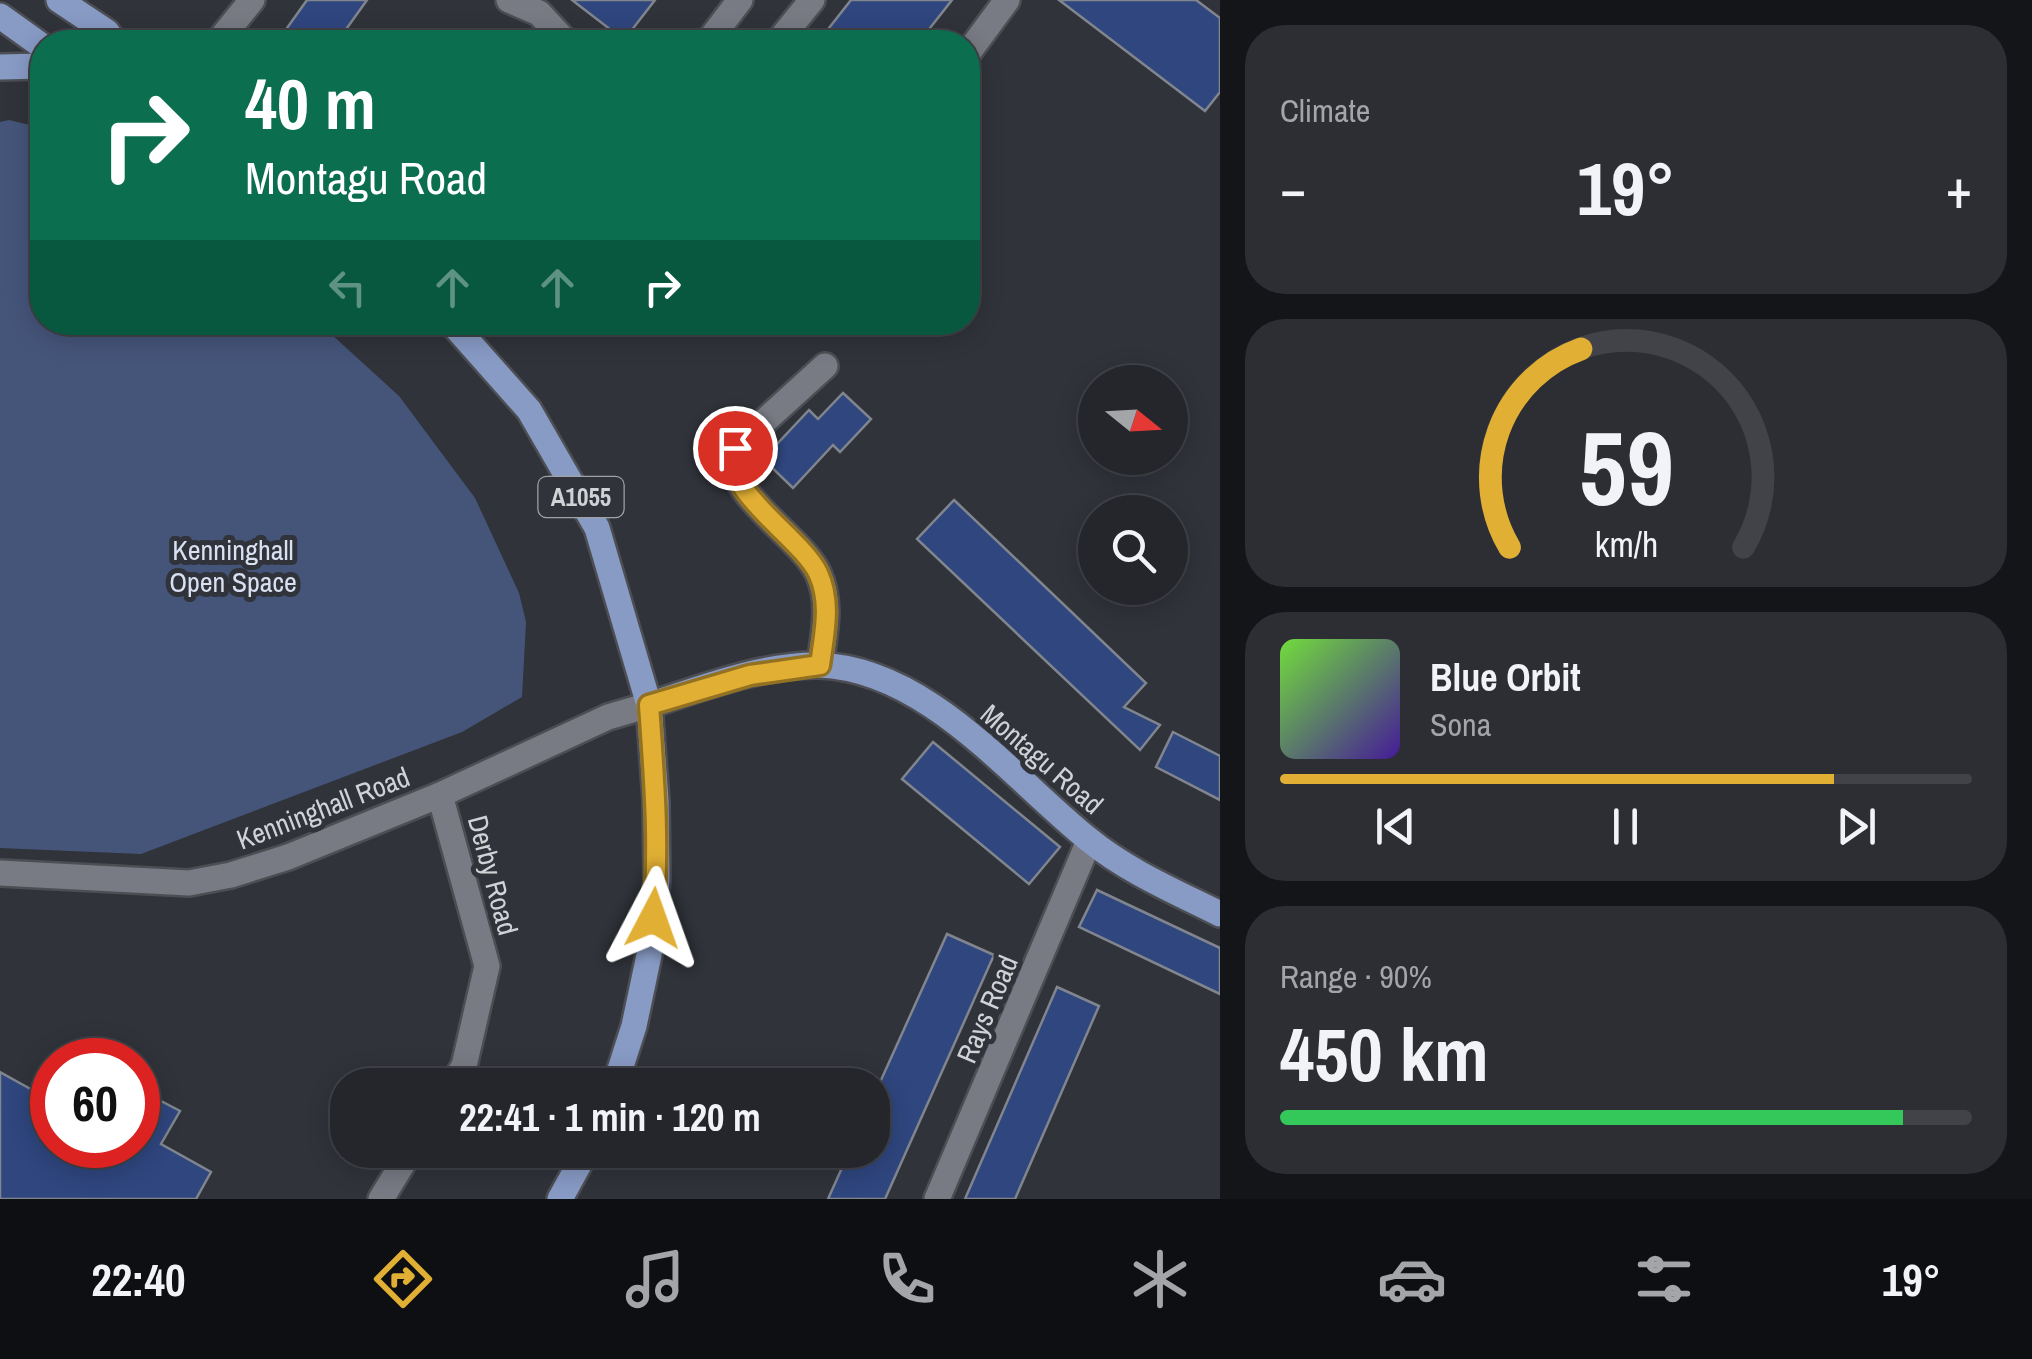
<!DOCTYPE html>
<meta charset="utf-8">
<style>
:root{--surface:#24262c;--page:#2c2e34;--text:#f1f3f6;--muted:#a3a5a9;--line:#414348;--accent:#e1af34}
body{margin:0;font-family:"Archivo Narrow",sans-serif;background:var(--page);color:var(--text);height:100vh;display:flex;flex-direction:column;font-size:38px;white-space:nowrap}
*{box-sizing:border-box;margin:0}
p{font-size:32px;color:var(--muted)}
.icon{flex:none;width:55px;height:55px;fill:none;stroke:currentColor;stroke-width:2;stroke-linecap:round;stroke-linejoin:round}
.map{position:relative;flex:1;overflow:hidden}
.drawer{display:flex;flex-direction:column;gap:25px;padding:25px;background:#141518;width:812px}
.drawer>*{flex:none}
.top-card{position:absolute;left:30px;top:30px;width:950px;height:305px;border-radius:40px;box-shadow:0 5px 25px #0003,0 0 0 2px var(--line);background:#0b6e4f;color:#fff;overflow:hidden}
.needle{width:65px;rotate:108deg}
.buttons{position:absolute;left:1078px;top:365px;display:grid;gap:20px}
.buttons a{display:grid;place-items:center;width:110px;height:110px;border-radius:50%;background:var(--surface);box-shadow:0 5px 25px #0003,0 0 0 2px var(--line);font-size:50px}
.speed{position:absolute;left:30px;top:1038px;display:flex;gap:20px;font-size:50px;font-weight:700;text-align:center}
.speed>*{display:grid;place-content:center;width:130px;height:130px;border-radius:50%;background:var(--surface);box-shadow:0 5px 25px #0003,0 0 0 2px var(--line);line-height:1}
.speed .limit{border:15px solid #d22;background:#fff;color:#111}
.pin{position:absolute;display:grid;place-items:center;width:85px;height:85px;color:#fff;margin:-42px;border:5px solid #fff;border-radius:50%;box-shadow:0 2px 10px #0007}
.me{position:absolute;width:110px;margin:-55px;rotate:4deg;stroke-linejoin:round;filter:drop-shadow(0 0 8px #0008)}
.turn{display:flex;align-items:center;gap:35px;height:210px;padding:0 50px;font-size:45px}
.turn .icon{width:130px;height:130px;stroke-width:2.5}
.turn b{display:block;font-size:70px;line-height:85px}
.lanes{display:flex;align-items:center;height:95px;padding:0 50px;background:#0003;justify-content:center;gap:50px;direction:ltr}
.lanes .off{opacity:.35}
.big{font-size:75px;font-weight:700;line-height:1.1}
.drawer .tile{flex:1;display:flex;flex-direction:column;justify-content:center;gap:15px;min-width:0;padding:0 35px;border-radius:40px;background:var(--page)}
.drawer .dial{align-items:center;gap:0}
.dial svg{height:260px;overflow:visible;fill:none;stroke:var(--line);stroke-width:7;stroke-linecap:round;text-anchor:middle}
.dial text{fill:var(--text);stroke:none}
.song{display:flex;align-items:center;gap:30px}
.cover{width:120px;height:120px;border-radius:15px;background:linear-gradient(135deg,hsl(100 70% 55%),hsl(260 70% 35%))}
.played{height:10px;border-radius:5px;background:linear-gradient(90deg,var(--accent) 80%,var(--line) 80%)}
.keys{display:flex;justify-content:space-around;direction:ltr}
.heat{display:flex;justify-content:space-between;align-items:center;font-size:55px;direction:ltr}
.charge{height:15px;border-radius:8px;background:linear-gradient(90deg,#34c759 90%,var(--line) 0)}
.trip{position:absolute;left:330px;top:1068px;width:560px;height:100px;border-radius:40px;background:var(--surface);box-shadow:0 5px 25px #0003,0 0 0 2px var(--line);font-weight:700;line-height:100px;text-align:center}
.menu{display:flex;height:160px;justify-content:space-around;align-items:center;background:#0e0f12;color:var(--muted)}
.menu .icon{width:70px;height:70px}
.menu .active{color:var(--accent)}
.menu b{font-size:45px;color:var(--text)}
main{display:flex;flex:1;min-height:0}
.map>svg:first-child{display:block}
.green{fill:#45557a}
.building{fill:#2f467e;stroke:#81858d;stroke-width:2.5}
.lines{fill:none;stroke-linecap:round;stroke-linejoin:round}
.minor-casing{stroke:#4c4e54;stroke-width:30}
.major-casing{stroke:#4c4e54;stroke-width:30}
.minor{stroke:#787b84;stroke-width:25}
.major{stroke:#889bc5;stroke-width:25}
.route-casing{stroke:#927222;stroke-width:25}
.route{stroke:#e1af34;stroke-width:18}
.labels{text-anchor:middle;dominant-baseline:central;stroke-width:10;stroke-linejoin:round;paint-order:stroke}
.shield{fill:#30333a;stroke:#a0a2a7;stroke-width:2.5}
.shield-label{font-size:25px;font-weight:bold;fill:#d0d2d6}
.park-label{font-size:28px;fill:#d8e1f2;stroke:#30333a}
.street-label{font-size:28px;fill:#d0d2d6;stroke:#30333a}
</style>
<main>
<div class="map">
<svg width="1220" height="1199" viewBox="0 0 1220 1199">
<rect width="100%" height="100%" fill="#30333a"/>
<path class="green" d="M9 120 42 128V322L319 323 399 396 475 498 519 593 526 622 522 697 462 732 141 854 0 848V122Z"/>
<g class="building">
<path d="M307 0H367L337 42H277Z"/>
<path d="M572 0H655L624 40Z"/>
<path d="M851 0H952L919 42H818Z"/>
<path d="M1059 0H1196L1220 18V92L1205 111Z"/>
<path d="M843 393 871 419 840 452 833 445 793 488 763 459 809 410 818 419Z"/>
<path d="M954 500 1146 683 1124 707 1160 725 1140 750 917 539Z"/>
<path d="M1173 732 1220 756V800L1156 767Z"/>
<path d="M933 742 1060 847 1029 884 902 779Z"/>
<path d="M1097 890 1220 948V994L1079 927Z"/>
<path d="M947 934 994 955 885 1199H828L850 1150H872V1100Z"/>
<path d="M1057 987 1099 1006 1015 1199H965Z"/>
<path d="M0 1072 52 1101V1145H138V1089L180 1111 161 1144 211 1172 196 1199H0Z"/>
</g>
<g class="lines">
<defs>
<g id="minor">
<path d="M509 0 539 13 566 42"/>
<path d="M218 42 252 0"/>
<path d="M708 42 740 0"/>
<path d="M778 42 812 0"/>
<path d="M968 53 1007 0"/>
<path d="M820 665C824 634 832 603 818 573 800 535 719 491 735 448L825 366"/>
<path d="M440 795 487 966 464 1066 452 1085"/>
<path d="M0 873 189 883 231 875 288 857 440 795 608 717 649 705"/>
<path d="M381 1199 411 1150"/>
<path d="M937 1199 1089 841"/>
</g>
<g id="major">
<path d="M59 0 107 32 114 42"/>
<path d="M0 16 42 46"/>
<path d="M0 67 42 66"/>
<path d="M451 322 529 410 597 528 649 705 656 801 657 880 649 955 634 1026 615 1085"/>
<path d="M649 705C702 688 762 664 819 665 927 669 1009 775 1088 839 1127 871 1174 891 1220 914"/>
<path d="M560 1199 587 1150"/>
</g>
</defs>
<use href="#minor" class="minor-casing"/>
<use href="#major" class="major-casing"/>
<use href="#minor" class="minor"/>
<use href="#major" class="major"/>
</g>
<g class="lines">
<defs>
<path id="route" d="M653 918C660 847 654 776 649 705L750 675 820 665C824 634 832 603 818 573 800 536 719 490 735 448"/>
</defs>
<use href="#route" class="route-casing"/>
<use href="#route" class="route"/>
</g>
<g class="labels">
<rect class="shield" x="538.5" y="477" width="85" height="40" rx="8"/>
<g class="shield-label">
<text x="581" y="497">A1055</text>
</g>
<g class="park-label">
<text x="233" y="550">Kenninghall<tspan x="233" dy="32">Open Space</tspan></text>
</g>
<g class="street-label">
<text transform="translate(1042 759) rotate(41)">Montagu Road</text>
<text transform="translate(323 808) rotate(-21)">Kenninghall Road</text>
<text transform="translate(493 875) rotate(75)">Derby Road</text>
<text transform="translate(987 1009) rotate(-67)">Rays Road</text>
</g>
</g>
</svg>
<div class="buttons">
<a><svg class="needle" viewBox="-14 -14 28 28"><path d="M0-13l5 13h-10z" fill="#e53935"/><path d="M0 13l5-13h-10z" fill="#a3a5a9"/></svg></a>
<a><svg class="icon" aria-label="search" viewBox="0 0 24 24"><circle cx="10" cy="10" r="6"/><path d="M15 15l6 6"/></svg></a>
</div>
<div class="speed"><div class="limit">60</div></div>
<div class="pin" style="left:735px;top:448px;background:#d93025"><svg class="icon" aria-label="arrive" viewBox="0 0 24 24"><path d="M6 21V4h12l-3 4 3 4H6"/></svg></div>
<svg class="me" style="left:653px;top:918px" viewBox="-20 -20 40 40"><path d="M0-17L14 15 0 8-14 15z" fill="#e1af34" stroke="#fff" stroke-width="4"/></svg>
<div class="trip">22:41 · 1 min · 120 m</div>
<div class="top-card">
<div class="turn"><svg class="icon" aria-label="right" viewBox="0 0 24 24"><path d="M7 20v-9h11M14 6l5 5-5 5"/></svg><div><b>40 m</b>Montagu Road</div></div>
<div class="lanes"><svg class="icon off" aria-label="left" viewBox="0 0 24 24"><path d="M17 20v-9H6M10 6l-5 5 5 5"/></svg><svg class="icon off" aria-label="ahead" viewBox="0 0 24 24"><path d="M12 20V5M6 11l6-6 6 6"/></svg><svg class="icon off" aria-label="ahead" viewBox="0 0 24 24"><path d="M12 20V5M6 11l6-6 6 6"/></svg><svg class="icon" aria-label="right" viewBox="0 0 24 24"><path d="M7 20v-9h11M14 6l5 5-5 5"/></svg></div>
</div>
</div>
<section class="drawer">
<div class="tile"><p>Climate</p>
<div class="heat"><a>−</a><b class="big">19°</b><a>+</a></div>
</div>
<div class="tile dial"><svg viewBox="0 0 100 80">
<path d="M14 69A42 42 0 1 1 86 69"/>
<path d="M14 69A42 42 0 0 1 36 8" stroke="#e1af34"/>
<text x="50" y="56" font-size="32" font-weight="700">59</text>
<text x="50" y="72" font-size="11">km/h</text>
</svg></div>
<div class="tile">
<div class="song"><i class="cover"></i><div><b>Blue Orbit</b><p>Sona</p></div></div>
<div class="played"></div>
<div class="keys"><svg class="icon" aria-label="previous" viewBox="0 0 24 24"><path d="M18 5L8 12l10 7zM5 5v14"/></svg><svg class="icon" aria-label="pause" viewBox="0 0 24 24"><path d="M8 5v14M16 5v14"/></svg><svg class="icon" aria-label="next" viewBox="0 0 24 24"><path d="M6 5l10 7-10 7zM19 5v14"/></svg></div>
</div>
<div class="tile"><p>Range · 90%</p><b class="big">450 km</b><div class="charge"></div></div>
</section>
</main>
<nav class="menu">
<b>22:40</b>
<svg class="icon active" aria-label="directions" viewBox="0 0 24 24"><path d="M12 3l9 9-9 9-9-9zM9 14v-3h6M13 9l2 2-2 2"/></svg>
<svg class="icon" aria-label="music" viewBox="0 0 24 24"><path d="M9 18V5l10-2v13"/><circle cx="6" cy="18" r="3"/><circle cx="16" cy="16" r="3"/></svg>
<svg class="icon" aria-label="phone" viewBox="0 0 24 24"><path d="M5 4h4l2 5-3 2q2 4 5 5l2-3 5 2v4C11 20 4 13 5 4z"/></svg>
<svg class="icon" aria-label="climate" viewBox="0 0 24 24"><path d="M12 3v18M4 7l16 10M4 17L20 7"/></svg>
<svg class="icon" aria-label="car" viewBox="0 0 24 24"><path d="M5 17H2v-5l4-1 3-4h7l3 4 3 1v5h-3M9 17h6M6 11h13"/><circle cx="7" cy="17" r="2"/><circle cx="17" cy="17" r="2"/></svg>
<svg class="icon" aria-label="filters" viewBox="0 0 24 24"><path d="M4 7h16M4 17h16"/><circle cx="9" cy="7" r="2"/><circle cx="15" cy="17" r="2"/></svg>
<b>19°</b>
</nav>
